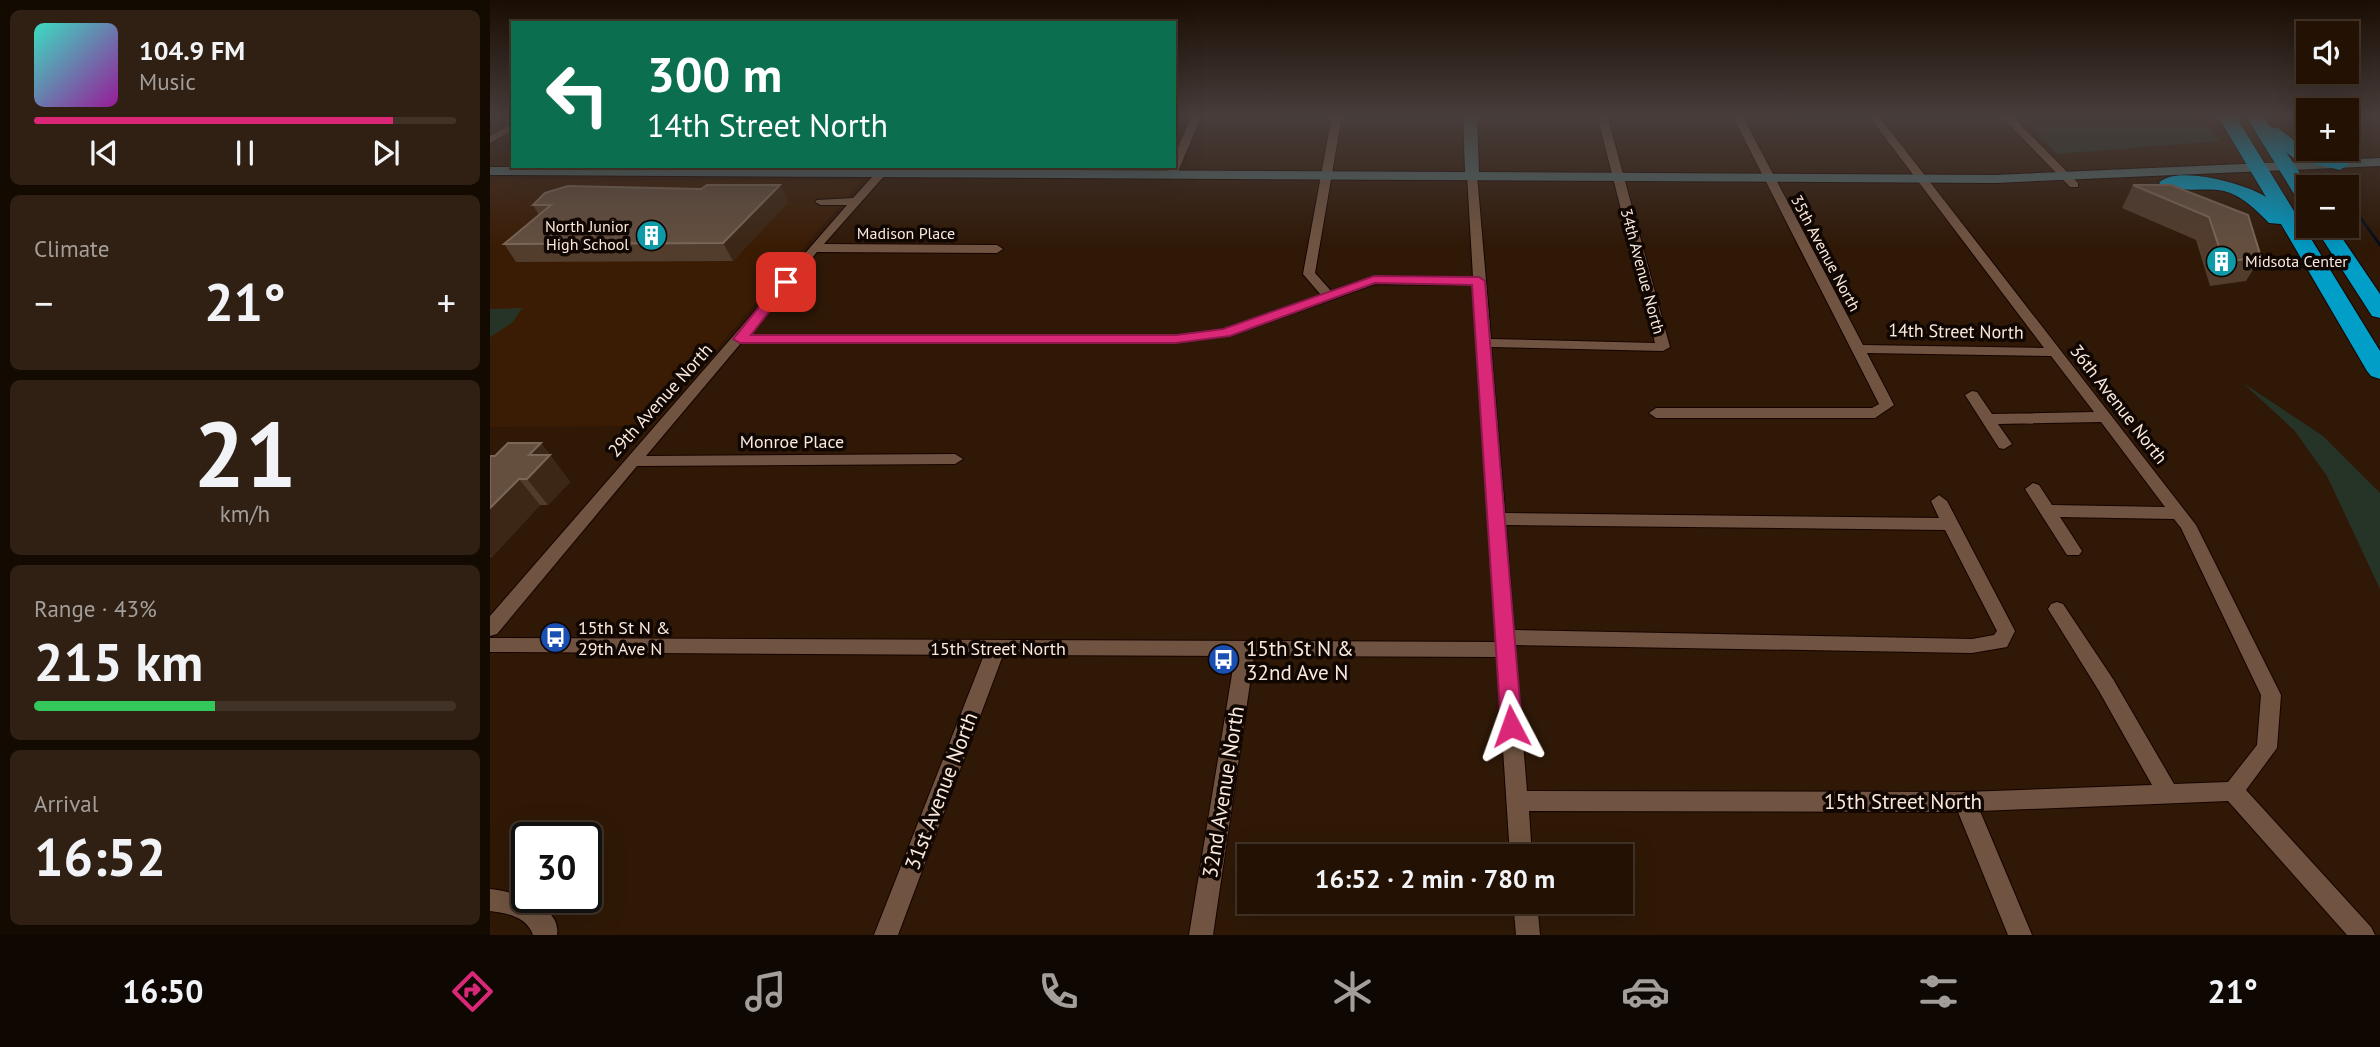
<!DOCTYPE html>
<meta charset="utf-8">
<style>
:root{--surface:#231204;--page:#2f2013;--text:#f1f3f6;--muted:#a39e9a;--line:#403226;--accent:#db2777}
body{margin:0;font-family:"PT Sans",sans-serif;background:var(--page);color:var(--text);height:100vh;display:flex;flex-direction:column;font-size:26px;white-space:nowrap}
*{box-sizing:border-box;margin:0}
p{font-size:23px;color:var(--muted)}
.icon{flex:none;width:38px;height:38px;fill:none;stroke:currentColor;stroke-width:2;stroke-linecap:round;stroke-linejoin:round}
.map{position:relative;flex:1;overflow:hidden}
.panel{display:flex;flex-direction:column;gap:10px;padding:10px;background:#130a02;width:490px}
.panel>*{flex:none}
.banner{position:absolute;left:21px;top:21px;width:665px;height:147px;border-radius:0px;box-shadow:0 7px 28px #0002,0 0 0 2px var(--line);background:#0b6e4f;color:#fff;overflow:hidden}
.controls{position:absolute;left:1806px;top:21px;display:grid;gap:14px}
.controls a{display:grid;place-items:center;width:63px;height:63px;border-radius:0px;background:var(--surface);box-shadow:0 7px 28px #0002,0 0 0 2px var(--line);font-size:35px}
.speed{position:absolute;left:21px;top:822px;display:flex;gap:14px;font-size:35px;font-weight:700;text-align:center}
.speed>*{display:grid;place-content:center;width:91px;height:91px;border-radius:50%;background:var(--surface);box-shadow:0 7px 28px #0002,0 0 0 2px var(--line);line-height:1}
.speed .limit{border:4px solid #111;border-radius:10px;background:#fff;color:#111}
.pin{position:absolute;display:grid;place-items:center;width:60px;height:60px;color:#fff;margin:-30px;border-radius:14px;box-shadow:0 4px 10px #0006}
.me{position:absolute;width:77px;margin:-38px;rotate:356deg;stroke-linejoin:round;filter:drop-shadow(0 0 5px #0008)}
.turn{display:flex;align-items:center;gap:24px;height:147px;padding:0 21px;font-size:32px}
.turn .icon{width:91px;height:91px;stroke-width:2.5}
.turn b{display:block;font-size:49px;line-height:60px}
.big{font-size:52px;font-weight:600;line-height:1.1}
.panel .card{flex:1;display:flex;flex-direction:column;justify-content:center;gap:10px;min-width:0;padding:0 24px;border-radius:10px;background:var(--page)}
.panel .dial{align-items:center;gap:0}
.dial b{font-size:91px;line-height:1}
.song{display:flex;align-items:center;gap:21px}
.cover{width:84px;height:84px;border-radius:10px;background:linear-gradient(135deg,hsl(170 70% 55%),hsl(300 70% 35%))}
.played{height:7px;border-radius:4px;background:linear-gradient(90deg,var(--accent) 85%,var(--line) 85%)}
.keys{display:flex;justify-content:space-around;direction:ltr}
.heat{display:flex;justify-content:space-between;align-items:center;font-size:38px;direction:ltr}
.charge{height:10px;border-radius:5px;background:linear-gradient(90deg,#34c759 43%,var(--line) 0)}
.trip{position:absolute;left:747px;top:844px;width:396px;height:70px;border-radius:0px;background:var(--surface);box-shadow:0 7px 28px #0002,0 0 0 2px var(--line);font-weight:600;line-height:70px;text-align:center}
.menu{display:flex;height:112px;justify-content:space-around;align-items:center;background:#0e0702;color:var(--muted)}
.menu .icon{width:49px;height:49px}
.menu .active{color:var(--accent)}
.menu b{font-size:32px;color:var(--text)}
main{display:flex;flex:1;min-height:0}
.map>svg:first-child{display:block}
.built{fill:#3a1c05}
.green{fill:#263428}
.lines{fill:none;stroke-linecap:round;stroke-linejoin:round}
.stream{stroke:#000d1c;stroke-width:2.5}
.street-casing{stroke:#160300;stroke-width:2}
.secondary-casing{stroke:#160300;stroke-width:2}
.highway-casing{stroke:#160300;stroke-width:2}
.street{fill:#705441;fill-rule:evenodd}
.secondary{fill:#4f6a6a;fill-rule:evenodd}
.highway{fill:#019ec8;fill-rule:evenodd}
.wall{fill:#523c2c}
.shaded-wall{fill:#3c2615}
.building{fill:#644f3f;stroke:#7b6758;stroke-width:2}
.route{fill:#db2777;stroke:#8e194d;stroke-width:2}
.labels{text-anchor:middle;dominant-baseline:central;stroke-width:7;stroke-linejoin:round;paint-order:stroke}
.far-poi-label{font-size:16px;fill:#fae9de;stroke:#100602;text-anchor:end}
.far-street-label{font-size:16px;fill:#fae9de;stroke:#100602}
.street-label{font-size:18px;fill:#fae9de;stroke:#100602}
.poi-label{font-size:18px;fill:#fae9de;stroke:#100602;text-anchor:start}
.near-poi-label{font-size:21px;fill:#fae9de;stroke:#100602;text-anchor:start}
.near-street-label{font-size:21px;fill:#fae9de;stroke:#100602}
</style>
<main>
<section class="panel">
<div class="card">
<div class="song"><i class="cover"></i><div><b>104.9 FM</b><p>Music</p></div></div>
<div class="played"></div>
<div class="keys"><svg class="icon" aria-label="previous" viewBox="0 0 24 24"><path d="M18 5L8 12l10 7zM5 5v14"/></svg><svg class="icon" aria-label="pause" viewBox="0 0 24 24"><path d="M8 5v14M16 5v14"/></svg><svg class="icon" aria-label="next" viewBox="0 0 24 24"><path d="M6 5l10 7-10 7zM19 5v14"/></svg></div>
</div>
<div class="card"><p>Climate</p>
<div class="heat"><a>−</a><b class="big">21°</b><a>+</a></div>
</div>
<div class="card dial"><b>21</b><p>km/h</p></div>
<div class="card"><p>Range · 43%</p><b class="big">215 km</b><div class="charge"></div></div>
<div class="card"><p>Arrival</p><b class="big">16:52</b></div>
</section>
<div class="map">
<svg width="1890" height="935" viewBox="0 0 1890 935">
<rect width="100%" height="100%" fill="#2f1806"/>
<g class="built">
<path d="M1857 115H1890V144L1857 123Z"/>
<path d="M0 179 372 180 160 426 0 427Z"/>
</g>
<g class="green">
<path d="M1529 115H1706L1730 141 1567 154Z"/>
<path d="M32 308 23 322 0 337V309Z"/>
<path d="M1753 383 1833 436 1890 493V589L1837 476 1804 430Z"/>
</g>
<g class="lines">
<g class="stream">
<path d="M1797 115 1812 131"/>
<path d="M1857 199 1890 245"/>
</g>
<defs>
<g id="street">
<path d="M702 115H712L687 174 678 176 677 174 680 166H684V156Z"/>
<path d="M842 115H852L825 273 841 291 884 276 983 277 977 175 982 172 987 175 1001 339 1165 343 1107 115H1117L1180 347 1173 351 1001 347 1015 513 1449 518 1441 501 1449 495 1457 501 1525 631 1517 647 1482 653 1025 645 1037 791 1475 792 1662 785 1609 691 1558 609 1561 604 1567 602 1573 604 1623 679 1684 784 1738 782 1767 745 1771 695 1691 528 1684 519 1570 517 1592 551 1589 555H1577L1535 489 1543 483 1549 485 1562 505 1675 507 1611 422 1508 424 1522 444 1514 449 1509 448 1475 395 1482 391 1487 392 1502 414 1604 412 1561 356 1377 353 1404 405 1385 418H1166L1159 413 1166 408H1382L1389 404 1242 115H1252L1373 345 1554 348 1378 115H1388L1706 525 1791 695 1787 748 1756 790 1881 927 1885 935H1857L1738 801 1490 811 1542 935H1518L1468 812 1039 811 1042 856H1020L1007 657 764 656 723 935H699L745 656 513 655 408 935H384L494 655 0 652V638L1006 642 984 285 885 284 740 336 686 343H251L156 456 465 454 473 459 465 464 147 466 7 634 0 636V616L357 205H331L325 202 327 200 363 198 392 166H403L334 244 507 245 513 249 507 253 327 252 257 335H686L733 329 831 295 813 274ZM1016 525 1455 530 1507 631 1504 635 1482 639 1024 630Z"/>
<path d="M1510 115H1521L1588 183V187H1580Z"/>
<path d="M23 123V130L0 143V136Z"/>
<path d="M0 889C22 891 72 905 67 935H43C37 917 17 913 0 911Z"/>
<path d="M1023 901H1047L1050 935H1026Z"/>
</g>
<path id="secondary" d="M973 115H987L989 172 1505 175 1890 158V166L1505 183 0 175V167L975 172Z"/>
<g id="highway">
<path d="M1727 115H1745L1890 351V379L1881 376 1877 371 1791 224 1779 223C1766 210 1753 196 1734 191 1718 187 1678 194 1669 183 1685 164 1758 184 1776 197Z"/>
<path d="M1755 115H1773L1780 127 1788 128 1818 151 1857 160 1859 164 1850 170 1805 159 1796 152 1819 187 1818 207 1811 205Z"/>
<path d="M1824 226H1844L1890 294V318L1882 316Z"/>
</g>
</defs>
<use href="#street" class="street-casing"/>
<use href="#secondary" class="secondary-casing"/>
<use href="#highway" class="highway-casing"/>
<use href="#street" class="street"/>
<use href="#secondary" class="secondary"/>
<use href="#highway" class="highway"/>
</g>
<g class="wall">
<path d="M290 185 298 202 243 261 26 262 14 244 49 215 43 205 211 189Z"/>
<path d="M1643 185H1681L1771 257 1756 281 1720 286 1706 240 1632 208Z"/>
<path d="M51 443 80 482 58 505H50L2 557H0V456H5Z"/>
</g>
<g class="shaded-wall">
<path d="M290 185 298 202 243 261 233 243Z"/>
<path d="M51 443 80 482 58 505 37 479 39 455Z"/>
<path d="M29 479 50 505 2 557 0 555V508Z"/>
</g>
<g class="building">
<path d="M217 185H290L233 243 14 244 61 205H43L55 193 78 186 211 189Z"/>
<path d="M1643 185H1681L1758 215 1771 257 1734 262 1719 217Z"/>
<path d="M18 443H51L39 455H60L37 479H29L0 508V456H5Z"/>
</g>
<linearGradient id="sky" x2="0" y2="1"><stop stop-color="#1a0d03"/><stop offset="0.47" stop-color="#473d3b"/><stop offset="1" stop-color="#473d3b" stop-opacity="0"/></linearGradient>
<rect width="1890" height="246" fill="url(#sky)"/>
<path class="route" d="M884 276 989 277 995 281 1032 726 1029 732 1021 734 1014 732 1011 726 982 285 885 283 740 336 686 343H250L243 339 291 280 296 278 302 282 261 335H686L733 329Z"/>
<defs>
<symbol id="building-disc" viewBox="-11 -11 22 22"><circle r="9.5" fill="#0f9aa8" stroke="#100602"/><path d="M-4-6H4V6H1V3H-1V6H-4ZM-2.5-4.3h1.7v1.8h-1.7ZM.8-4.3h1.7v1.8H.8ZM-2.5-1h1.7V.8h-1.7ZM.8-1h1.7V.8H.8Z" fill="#fff"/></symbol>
<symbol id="bus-disc" viewBox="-11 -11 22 22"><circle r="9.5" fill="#1a4fb4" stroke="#100602"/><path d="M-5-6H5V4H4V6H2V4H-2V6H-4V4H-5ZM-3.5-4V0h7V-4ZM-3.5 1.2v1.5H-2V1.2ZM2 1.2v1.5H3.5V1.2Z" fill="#fff"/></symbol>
</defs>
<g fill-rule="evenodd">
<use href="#building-disc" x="144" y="218" width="35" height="35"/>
<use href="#building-disc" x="1714" y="244" width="35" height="35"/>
<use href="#bus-disc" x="48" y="620" width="35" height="35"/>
<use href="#bus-disc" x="716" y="642" width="35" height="35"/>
</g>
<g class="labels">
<g class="far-poi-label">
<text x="139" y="226">North Junior<tspan x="139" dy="18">High School</tspan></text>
<text x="1755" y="261" text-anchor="start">Midsota Center</text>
</g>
<g class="far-street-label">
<text x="416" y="233">Madison Place</text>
<text transform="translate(1336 253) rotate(62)">35th Avenue North</text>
<text transform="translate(1153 271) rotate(75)">34th Avenue North</text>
</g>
<g class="street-label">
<text transform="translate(1466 331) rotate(1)">14th Street North</text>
<text transform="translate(170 400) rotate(-48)">29th Avenue North</text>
<text transform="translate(1629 404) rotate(52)">36th Avenue North</text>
<text x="302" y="441">Monroe Place</text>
<text x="508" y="648">15th Street North</text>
</g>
<g class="poi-label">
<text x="88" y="627">15th St N &amp;<tspan x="88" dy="21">29th Ave N</tspan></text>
</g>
<g class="near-poi-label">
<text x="756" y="648">15th St N &amp;<tspan x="756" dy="24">32nd Ave N</tspan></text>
</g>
<g class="near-street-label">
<text transform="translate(451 791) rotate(-69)">31st Avenue North</text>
<text transform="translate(733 792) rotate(-81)">32nd Avenue North</text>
<text x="1413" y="801">15th Street North</text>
</g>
</g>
</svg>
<div class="controls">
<a><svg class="icon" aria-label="sound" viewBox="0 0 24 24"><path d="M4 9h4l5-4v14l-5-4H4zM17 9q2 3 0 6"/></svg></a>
<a>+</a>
<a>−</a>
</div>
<div class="speed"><div class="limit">30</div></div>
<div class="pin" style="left:296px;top:282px;background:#d93025"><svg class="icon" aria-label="arrive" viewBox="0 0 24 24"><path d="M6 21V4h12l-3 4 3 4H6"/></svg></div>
<svg class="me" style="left:1021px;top:726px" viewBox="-20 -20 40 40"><path d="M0-17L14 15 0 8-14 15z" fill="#db2777" stroke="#fff" stroke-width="4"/></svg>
<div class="trip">16:52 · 2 min · 780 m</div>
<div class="banner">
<div class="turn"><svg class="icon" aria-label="left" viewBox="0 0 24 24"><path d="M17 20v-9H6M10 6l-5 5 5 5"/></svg><div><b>300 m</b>14th Street North</div></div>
</div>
</div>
</main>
<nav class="menu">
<b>16:50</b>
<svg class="icon active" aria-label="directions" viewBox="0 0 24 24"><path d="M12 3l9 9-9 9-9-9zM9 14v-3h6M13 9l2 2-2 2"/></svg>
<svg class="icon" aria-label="music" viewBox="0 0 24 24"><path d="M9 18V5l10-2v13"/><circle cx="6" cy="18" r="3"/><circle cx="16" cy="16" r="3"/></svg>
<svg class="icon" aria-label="phone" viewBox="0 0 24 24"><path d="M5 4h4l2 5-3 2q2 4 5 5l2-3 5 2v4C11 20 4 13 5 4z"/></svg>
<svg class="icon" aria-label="climate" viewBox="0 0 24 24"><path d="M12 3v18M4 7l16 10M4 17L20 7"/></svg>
<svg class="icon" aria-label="car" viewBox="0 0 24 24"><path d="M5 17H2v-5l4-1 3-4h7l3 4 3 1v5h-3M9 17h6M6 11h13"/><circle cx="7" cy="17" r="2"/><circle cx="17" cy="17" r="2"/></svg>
<svg class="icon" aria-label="filters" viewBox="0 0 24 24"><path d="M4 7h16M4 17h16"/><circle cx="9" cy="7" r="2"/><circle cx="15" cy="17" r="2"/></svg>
<b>21°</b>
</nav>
